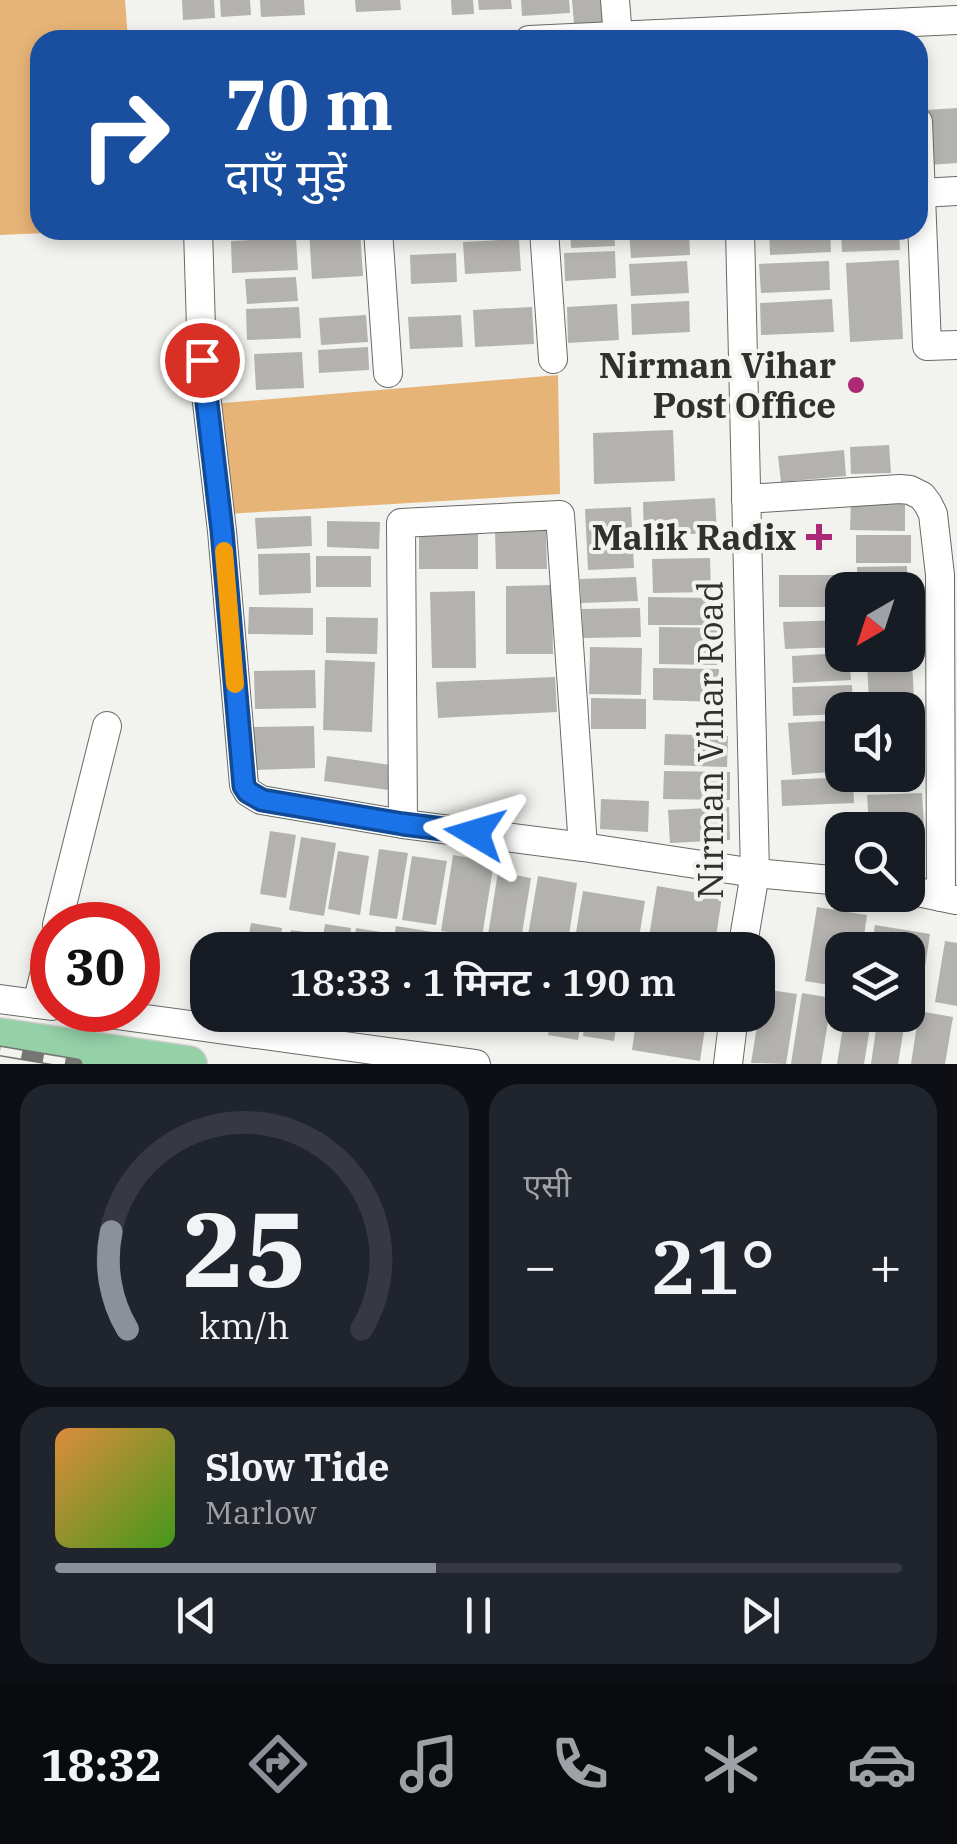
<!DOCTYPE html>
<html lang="hi">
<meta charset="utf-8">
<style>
:root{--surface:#171b24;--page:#20242c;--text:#f1f3f6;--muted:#9ea1a6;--line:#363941;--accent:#8c9099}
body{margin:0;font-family:"IBM Plex Serif","Noto Sans Devanagari",serif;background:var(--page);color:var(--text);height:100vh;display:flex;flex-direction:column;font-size:38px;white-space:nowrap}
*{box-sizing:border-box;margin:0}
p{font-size:32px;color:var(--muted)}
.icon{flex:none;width:55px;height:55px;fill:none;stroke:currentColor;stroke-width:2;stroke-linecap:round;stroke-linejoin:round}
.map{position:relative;height:1064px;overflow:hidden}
.panel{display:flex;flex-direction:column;gap:20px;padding:20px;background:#0d0f14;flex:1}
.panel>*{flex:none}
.banner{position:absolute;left:30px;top:30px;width:898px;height:210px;border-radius:30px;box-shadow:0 5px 15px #0003;background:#1a4fa0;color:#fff;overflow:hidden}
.needle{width:65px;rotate:219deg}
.buttons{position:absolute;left:825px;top:572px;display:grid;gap:20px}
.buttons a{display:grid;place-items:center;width:100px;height:100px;border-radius:20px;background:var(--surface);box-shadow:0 5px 15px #0003;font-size:50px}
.speed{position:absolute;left:30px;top:902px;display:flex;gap:20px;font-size:50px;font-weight:700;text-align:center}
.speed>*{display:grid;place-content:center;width:130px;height:130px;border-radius:50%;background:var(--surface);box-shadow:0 5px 15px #0003;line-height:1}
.speed .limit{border:15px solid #d22;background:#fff;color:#111}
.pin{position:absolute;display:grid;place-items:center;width:85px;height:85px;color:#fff;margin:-42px;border:5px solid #fff;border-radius:50%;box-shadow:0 2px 10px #0007}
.me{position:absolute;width:110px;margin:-55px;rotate:277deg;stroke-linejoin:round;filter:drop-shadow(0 0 8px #0008)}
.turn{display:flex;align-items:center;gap:35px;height:210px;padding:0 30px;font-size:45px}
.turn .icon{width:130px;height:130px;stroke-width:2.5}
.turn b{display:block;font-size:70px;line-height:85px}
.big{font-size:75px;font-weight:600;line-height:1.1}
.panel .card{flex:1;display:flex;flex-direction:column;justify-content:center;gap:15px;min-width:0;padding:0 35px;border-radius:30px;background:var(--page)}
.panel .dial{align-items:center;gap:0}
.dial svg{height:260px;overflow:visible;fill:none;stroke:var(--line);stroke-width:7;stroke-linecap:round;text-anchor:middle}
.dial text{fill:var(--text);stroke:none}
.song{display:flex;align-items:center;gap:30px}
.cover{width:120px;height:120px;border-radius:15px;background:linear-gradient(135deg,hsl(30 70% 55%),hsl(100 70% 35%))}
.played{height:10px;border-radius:5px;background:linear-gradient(90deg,var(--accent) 45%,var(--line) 45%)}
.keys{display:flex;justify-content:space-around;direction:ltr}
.heat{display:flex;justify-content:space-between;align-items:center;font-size:55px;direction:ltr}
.panel .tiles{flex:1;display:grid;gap:20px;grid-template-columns:1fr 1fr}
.card:last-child{grid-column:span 2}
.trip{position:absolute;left:190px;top:932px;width:585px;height:100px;border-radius:30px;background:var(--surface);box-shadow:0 5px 15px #0003;font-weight:600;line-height:100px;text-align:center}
.dock{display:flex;height:160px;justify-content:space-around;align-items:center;background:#090b0e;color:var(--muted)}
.dock .icon{width:70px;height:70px}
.dock .on{color:var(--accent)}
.dock b{font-size:45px;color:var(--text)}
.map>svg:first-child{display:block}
.green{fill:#e7b477}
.building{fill:#b3b2ae}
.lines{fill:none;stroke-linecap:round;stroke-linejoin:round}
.minor-casing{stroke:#686a66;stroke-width:30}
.major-casing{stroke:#cdcecd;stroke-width:38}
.minor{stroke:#fff;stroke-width:28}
.major{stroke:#94d1a7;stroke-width:35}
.rail-casing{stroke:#757674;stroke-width:11}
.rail{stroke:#f2f3ef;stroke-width:8;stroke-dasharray:22;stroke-linecap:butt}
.route-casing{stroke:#114b97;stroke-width:25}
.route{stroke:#1a73e8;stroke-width:18}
.slow{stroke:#f59e0b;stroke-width:18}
.poi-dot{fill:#ab2975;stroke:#f2f3ef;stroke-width:4}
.labels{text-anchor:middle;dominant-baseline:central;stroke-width:8;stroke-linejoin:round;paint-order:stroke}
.poi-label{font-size:35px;font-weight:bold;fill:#30312f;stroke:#f2f3ef;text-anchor:end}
.street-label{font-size:35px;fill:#30312f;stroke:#f2f3ef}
</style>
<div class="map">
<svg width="957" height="1064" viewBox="0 0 957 1064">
<rect width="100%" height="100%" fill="#f2f3ef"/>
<g class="green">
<path d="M0 0H125L128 40H40V230H114L0 235Z"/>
<path d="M558 375 560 494 209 515 200 405Z"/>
</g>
<g class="building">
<path d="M182 0H214L215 18 183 20Z"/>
<path d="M220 0H250L251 15 221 17Z"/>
<path d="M260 0H304L305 15 261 17Z"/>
<path d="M355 0H400L401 10 356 12Z"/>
<path d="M451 0H473L474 14 452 15Z"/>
<path d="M478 0H511L512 9 479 10Z"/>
<path d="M521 0H569L570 13 522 16Z"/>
<path d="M572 0H606L607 22 574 24Z"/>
<path d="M957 108V163L929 165 926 110Z"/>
<path d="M230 230H279V233L231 235Z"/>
<path d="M309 230H360L363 276 312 279Z"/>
<path d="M407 230H456V238L408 240Z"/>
<path d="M570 230H614L615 246 571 248Z"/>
<path d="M629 230H689L690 255 631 258Z"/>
<path d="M769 230H830L831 252 770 255Z"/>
<path d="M841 230H899L900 250 842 252Z"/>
<path d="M296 238 298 270 232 273 231 241Z"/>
<path d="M519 239 521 271 465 274 463 242Z"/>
<path d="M615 251 616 278 565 281 564 253Z"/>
<path d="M456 253 457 282 411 284 410 255Z"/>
<path d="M899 260 903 339 850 342 846 263Z"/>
<path d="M687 261 689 293 631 296 629 264Z"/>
<path d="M829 261 830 290 761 293 759 264Z"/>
<path d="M296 277 298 301 247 304 245 279Z"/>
<path d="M832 299 834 332 761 335 760 303Z"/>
<path d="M689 301 690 332 632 335 631 304Z"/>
<path d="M617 304 619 340 568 343 567 307Z"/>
<path d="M299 307 301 338 247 340 246 309Z"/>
<path d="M532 307 534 344 475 347 473 310Z"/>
<path d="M366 315 368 342 321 345 319 318Z"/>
<path d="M461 315 463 347 410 349 408 317Z"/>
<path d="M368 347 369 370 319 373 318 350Z"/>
<path d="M302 352 304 388 256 390 254 354Z"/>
<path d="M673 430 675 481 594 484 593 433Z"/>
<path d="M889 445 891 473 851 474 850 447Z"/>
<path d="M844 450 846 476 781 482 778 456Z"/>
<path d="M715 498 717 533 644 536 643 502Z"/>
<path d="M851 499 905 500V531L850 530Z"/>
<path d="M631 507 634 568 588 570 585 509Z"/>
<path d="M311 516 312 546 257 549 255 518Z"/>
<path d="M327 521 380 522 379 549 327 547Z"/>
<path d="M495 530H546L547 569H496Z"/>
<rect x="419" y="532" width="59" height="37"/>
<rect x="856" y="535" width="55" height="28"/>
<path d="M310 553 311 593 259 595 258 554Z"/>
<rect x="316" y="556" width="55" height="31"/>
<path d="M710 558 711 592 653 593 652 559Z"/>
<path d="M907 566V590H857V567Z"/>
<path d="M779 575H847V590H842V607H779Z"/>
<path d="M636 577 638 601 581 603 580 579Z"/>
<path d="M552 585 553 654H506V586Z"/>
<path d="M475 591 476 668H432L430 592Z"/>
<path d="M913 592 914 622 908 623V593Z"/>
<path d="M648 597 714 598V625H648Z"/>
<path d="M249 607 313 608V635L248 634Z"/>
<path d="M640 608 641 637 583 638 582 609Z"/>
<path d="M326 617 378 618 377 654 326 653Z"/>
<path d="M842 620V647L785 649 783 622Z"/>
<path d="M659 627 717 628V665L659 664Z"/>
<path d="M590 647 642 648 641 695 589 694Z"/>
<path d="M842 653V655H849L851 680 793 683 792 656Z"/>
<path d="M325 660 375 662 372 732 323 730Z"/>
<path d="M912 660 914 701 869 703 867 662Z"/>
<path d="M653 668 719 669 718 702 653 700Z"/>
<path d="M315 670 316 708 255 709 254 671Z"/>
<path d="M555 677 557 712 438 718 436 682Z"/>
<path d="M852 685 853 710H842V714L793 716 792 687Z"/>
<path d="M591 698 646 699V729H591Z"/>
<path d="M908 707H915L916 737H908Z"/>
<path d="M842 720V771L792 775 788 723Z"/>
<path d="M314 726 315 768 255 770 253 727Z"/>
<path d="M665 734 728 736 727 767 664 765Z"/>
<path d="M922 741 923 771 908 772V742Z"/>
<path d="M327 756 391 765 388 790 324 781Z"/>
<path d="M664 771 730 772V800L663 799Z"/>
<path d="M853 777 854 803 782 806 781 780Z"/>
<path d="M922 793 924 825 869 828 867 795Z"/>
<path d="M601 799 649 801 648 832 600 829Z"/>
<path d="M729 807 730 840 670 843 668 810Z"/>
<path d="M270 831 296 835 286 898 260 894Z"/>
<path d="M921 832 923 865 908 866V833Z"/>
<path d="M301 837 336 843 324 916 289 910Z"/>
<path d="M379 849 408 853 397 919 369 915Z"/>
<path d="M338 851 369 856 360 915 328 909Z"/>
<path d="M453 855 494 862 482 937 441 931Z"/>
<path d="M412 856 447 861 436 925 402 920Z"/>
<path d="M498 872 531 878 521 940 488 935Z"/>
<path d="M538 876 577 883 567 948 527 941Z"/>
<path d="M657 886 722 897 714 950H647Z"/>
<path d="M583 891 645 901 637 950H573Z"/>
<path d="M817 907 867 915 862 950H842V987L805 981Z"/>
<path d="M251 923 282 928 279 950H246Z"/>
<path d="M325 924 351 928 348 950H321Z"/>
<path d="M875 925 930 934 920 1000 908 998V950H871Z"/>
<path d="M396 926 433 932 430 950H392Z"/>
<path d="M356 928 387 933 384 950H353Z"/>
<path d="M291 930 320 934 318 950H288Z"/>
<path d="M436 940 470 945 469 950H435Z"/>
<path d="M945 941 957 943V1006L935 1002Z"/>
<path d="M763 989 797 994 786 1064 751 1063Z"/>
<path d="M802 993 832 998 821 1064H791Z"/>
<path d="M919 1011 953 1017 945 1064H911Z"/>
<path d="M503 1015H545L543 1027 502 1020Z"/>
<path d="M551 1015H582L578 1040 548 1035Z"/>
<path d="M586 1015H618L614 1041 583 1036Z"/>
<path d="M637 1015H707L700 1061 632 1050Z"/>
<path d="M845 1015H872L864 1064H837Z"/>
<path d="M878 1015H906L898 1064H871Z"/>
</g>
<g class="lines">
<defs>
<g id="minor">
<path d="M615 0 618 37"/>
<path d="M529 40 957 20"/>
<path d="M918 122 927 346 957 345"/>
<path d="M921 193 957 191"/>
<path d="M198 230 202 360 222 531 244 785 248 792 261 800 403 824 583 847 755 873 842 881"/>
<path d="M378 230 388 373"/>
<path d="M544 230 553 359"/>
<path d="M740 230 755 873 742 950"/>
<path d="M746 499 900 489 910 490 922 496 928 504 933 514 940 575 941 897"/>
<path d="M403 824 401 523 560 515 583 847"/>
<path d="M908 890 956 900"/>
<path d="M57 925 107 726"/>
<path d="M0 999 52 1006"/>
<path d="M37 1004 52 943"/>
<path d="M80 1010 476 1064"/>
<path d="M728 1064 734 1015"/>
</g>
<path id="major" d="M0 1036 189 1064"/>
</defs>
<use href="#minor" class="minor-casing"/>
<use href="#major" class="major-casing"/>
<use href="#minor" class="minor"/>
<use href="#major" class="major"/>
<defs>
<path id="rail" d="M0 1051 77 1064"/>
</defs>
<use href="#rail" class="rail-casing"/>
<use href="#rail" class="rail"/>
</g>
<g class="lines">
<defs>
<path id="route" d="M202 360 222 531 244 786 248 792 262 800 403 824 475 833"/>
</defs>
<use href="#route" class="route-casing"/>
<use href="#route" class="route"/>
<path class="slow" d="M224 551 235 684"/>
</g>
<g class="poi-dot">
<circle cx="856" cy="385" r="10"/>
<path d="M814 522h10v10h10v10h-10v10h-10v-10h-10v-10h10z"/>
</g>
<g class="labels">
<g class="poi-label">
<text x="836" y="365">Nirman Vihar<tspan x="836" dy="40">Post Office</tspan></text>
<text x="796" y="537">Malik Radix</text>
</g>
<g class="street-label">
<text transform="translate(710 740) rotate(-90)">Nirman Vihar Road</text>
</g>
</g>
</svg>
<div class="buttons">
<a><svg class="needle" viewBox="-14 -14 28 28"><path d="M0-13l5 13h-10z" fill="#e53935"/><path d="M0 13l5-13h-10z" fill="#9ea1a6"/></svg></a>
<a><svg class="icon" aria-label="sound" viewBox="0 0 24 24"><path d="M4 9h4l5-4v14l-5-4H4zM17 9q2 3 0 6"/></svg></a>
<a><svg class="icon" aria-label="search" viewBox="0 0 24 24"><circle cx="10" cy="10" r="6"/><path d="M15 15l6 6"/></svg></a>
<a><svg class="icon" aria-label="layers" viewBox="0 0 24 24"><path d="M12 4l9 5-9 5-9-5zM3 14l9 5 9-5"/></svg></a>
</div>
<div class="speed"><div class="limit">30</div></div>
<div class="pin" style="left:202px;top:360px;background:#d93025"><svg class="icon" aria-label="arrive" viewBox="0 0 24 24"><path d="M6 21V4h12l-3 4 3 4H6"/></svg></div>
<svg class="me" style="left:475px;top:833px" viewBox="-20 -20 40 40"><path d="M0-17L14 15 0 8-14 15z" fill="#1a73e8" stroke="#fff" stroke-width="4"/></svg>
<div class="trip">18:33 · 1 मिनट · 190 m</div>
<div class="banner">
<div class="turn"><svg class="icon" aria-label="right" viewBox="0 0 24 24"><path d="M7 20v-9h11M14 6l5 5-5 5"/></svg><div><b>70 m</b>दाएँ मुड़ें</div></div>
</div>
</div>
<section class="panel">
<div class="tiles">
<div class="card dial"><svg viewBox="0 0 100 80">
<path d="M14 69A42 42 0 1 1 86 69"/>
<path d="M14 69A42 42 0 0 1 9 39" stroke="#8c9099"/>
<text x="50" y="56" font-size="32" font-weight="700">25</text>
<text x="50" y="72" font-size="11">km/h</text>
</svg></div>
<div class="card"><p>एसी</p>
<div class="heat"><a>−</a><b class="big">21°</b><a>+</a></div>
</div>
<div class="card">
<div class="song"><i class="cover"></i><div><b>Slow Tide</b><p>Marlow</p></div></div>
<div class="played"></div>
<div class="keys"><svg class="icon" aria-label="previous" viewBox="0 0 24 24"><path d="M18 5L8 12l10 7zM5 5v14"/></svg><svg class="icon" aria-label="pause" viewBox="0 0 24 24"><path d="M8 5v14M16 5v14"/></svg><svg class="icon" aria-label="next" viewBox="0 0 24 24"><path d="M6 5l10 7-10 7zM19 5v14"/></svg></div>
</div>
</div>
</section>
<nav class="dock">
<b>18:32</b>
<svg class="icon on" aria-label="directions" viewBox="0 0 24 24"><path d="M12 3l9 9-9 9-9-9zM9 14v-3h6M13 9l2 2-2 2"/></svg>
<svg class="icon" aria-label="music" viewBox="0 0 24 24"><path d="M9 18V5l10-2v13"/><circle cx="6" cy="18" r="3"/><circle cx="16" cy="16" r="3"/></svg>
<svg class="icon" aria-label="phone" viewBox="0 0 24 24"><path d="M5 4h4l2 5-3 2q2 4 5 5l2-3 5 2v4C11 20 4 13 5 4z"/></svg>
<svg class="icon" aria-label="climate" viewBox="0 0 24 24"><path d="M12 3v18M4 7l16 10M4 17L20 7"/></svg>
<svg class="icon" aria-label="car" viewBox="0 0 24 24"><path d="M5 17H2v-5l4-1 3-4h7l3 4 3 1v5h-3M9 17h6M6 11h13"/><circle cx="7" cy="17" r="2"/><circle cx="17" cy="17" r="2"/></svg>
</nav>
